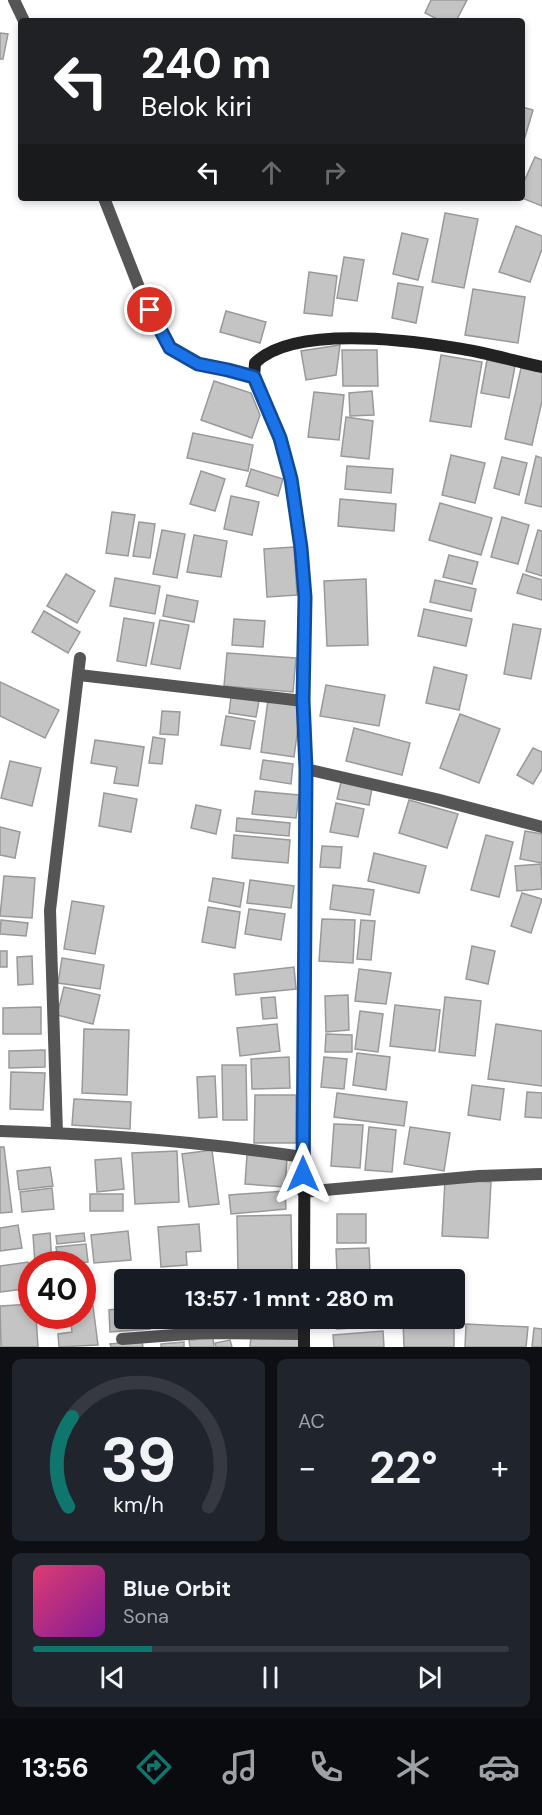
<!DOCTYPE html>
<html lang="id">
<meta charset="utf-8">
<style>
:root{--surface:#171b24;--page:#20242c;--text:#f1f3f6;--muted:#9ea1a6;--line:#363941;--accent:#0f766e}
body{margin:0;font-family:"DM Sans",sans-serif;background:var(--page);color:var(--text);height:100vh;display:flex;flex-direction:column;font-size:22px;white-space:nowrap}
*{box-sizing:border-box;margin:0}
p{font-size:20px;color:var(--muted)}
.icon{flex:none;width:33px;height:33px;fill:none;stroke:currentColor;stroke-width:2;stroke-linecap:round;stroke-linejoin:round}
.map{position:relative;height:1347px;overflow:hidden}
.details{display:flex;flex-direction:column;gap:12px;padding:12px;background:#0d0f14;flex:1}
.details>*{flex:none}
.banner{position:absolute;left:18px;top:18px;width:507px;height:183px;border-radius:6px;box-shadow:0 3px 9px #0003;background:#202124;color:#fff;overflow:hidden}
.speed{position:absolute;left:18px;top:1251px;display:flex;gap:12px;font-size:30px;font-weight:700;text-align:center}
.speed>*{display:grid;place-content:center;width:78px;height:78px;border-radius:50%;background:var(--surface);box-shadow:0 3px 9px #0003;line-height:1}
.speed .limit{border:9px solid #d22;background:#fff;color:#111}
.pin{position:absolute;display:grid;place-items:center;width:51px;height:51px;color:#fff;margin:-26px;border:3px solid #fff;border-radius:50%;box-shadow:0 2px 6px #0007}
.me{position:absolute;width:66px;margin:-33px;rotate:0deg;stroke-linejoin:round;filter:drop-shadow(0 0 4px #0008)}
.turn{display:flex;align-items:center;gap:21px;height:126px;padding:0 24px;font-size:27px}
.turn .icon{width:78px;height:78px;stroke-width:2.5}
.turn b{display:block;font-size:42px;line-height:51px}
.lanes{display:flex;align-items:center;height:57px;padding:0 24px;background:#0003;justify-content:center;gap:30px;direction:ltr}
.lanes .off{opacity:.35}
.big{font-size:45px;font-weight:700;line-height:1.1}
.details .widget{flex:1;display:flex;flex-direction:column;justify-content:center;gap:9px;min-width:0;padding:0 21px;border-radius:9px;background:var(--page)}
.details .dial{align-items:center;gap:0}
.dial svg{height:156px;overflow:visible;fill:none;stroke:var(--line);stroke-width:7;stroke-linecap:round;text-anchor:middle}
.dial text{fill:var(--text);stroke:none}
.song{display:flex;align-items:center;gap:18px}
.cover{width:72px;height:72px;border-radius:9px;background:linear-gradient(135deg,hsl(340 70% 55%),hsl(290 70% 35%))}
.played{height:6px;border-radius:3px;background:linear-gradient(90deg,var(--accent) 25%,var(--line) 25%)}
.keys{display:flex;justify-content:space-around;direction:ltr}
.heat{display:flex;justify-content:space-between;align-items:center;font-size:33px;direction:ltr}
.details .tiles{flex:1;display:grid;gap:12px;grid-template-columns:1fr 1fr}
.widget:last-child{grid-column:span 2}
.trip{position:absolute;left:114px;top:1269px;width:351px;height:60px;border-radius:6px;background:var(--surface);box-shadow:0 3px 9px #0003;font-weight:700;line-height:60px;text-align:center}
.dock{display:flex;height:96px;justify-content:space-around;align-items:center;background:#090b0e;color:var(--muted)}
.dock .icon{width:42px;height:42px}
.dock .active{color:var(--accent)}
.dock b{font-size:27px;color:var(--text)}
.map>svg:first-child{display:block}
.building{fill:#c4c4c4;stroke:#999;stroke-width:1.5}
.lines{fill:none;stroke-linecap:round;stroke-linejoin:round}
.street{stroke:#555;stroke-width:12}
.secondary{stroke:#222;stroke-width:12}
.route-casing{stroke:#114b97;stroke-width:15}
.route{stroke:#1a73e8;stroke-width:10}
</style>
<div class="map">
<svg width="542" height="1347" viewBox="0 0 542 1347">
<rect width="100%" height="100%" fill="#fff"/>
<g class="building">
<path d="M431 0H467L456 21H441L425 13Z"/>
<path d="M0 33 8 34 3 59H0Z"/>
<path d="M522 107 533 110 522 147Z"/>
<path d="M535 157 542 160V206L522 198V186Z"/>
<path d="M445 213 478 219 464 288 432 282Z"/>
<path d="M516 226 542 236V249L530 282 499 272Z"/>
<path d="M402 233 428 239 418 280 393 274Z"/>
<path d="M344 257 364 260 357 301 337 298Z"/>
<path d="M309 272 337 276 332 316 304 313Z"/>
<path d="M398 283 423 287 416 323 392 318Z"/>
<path d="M473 289 525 297 518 343 465 335Z"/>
<path d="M226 311 266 322 260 343 220 332Z"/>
<path d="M340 345 336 375 306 380 301 351Z"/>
<path d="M342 350H377L378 386H343Z"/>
<path d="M441 355 482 362 471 427 430 421Z"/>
<path d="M487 360 515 366 509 398 481 393Z"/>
<path d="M521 368 542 372V401L532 445 505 439Z"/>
<path d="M214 381 251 393 260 415 252 438 201 420Z"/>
<path d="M372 391 374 415 350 416 349 393Z"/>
<path d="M314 392 344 395 339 440 308 437Z"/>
<path d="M346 417 373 421 369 459 341 456Z"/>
<path d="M193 433 253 445 248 471 187 458Z"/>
<path d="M451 455 485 463 475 503 442 495Z"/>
<path d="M536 456 542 458V507L525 503Z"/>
<path d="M502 457 527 463 519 495 494 488Z"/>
<path d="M347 466 393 469 391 493 345 489Z"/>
<path d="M251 469 283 479 278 496 246 486Z"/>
<path d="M201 471 225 479 215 511 190 504Z"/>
<path d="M231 496 259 502 252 535 224 529Z"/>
<path d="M340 499 396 504 394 531 338 526Z"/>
<path d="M440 503 492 518 481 555 429 540Z"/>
<path d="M112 512 135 515 128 556 106 553Z"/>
<path d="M502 517 529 525 518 564 491 557Z"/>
<path d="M139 522 155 524 150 558 133 556Z"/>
<path d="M162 530 185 534 177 578 153 574Z"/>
<path d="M538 530 542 531V576L526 571Z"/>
<path d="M194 535 227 541 221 577 187 572Z"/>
<path d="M294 547 297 595 267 597 264 549Z"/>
<path d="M449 555 478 562 472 584 443 577Z"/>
<path d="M66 574 95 591 77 623 47 606Z"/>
<path d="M523 574 542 580V600L517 593Z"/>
<path d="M115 578 160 586 155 614 110 606Z"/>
<path d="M366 579 368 645 327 646 324 581Z"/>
<path d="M435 580 476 589 471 611 430 602Z"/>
<path d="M167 595 198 601 194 622 163 616Z"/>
<path d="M424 609 472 619 466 646 418 636Z"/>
<path d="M44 611 80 632 68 653 32 632Z"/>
<path d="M124 618 154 623 146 666 117 661Z"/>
<path d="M234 619 265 621 263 647 232 645Z"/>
<path d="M160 620 189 625 180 669 151 664Z"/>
<path d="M513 624 541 629 531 679 504 674Z"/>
<path d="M227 653 296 658 293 692 224 686Z"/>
<path d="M434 667 467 675 459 710 426 703Z"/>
<path d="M0 682 59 710 45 738 0 716Z"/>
<path d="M326 685 385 695 379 726 320 716Z"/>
<path d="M231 697 259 701 256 717 229 713Z"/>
<path d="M268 700 301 705 294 757 261 752Z"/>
<path d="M162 711 180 712 178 735 160 734Z"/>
<path d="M460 714 500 729 479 783 440 768Z"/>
<path d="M226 716 255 721 250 749 221 745Z"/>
<path d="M354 728 410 743 402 775 346 761Z"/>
<path d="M153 737 165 739 162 764 149 763Z"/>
<path d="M95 740 144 747 138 786 114 783 117 767 91 763Z"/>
<path d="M533 748 542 752V769L533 784 517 775Z"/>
<path d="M263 760 293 764 291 784 260 779Z"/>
<path d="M10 761 41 768 32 806 1 798Z"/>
<path d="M341 782 372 788 369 805 337 799Z"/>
<path d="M255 791 299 795 296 818 252 814Z"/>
<path d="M104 793 137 799 131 832 99 826Z"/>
<path d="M409 800 458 814 447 848 399 833Z"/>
<path d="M336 803 364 809 358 837 330 832Z"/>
<path d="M196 805 221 810 216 834 191 828Z"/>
<path d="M237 818 290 823 289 836 236 831Z"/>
<path d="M0 827 20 832 15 858 0 855Z"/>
<path d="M525 831 542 834V863L520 859Z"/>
<path d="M234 835 290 840 288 863 232 858Z"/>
<path d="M486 835 513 842 499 897 471 890Z"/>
<path d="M322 846 342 847 340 868 320 867Z"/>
<path d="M374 853 426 866 419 893 368 881Z"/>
<path d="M541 864 542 889 517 891 515 866Z"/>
<path d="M4 876 35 878 32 918 0 916Z"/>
<path d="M213 878 244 883 240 907 209 901Z"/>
<path d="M250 880 294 886 291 908 247 903Z"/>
<path d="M333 885 374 890 370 915 330 909Z"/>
<path d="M522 893 542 899 531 933 511 926Z"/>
<path d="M72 901 104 906 95 954 64 949Z"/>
<path d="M208 907 240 912 235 948 202 942Z"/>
<path d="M249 909 285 914 281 940 245 934Z"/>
<path d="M322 919 355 920 353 963 319 961Z"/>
<path d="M1 920 28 923 26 936 0 934Z"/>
<path d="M361 920 375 921 371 960 357 959Z"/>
<path d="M472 946 495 951 488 984 466 979Z"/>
<rect x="0" y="951" width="7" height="16"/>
<path d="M32 956 33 984 18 985 17 957Z"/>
<path d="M62 958 104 965 100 989 58 983Z"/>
<path d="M294 967 296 989 236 995 234 974Z"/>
<path d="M359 969 391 973 386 1004 355 1001Z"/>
<path d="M64 987 100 995 93 1024 57 1015Z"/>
<path d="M348 995 349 1030 326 1032 325 996Z"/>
<path d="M275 997 277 1018 263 1019 261 998Z"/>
<path d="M445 997 481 1001 475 1056 439 1052Z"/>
<path d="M395 1005 440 1010 435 1051 390 1046Z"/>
<path d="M41 1007V1034H3V1008Z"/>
<path d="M360 1011 383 1014 378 1052 355 1049Z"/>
<path d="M277 1024 280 1051 240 1056 237 1028Z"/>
<path d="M496 1024 542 1031V1086L488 1079Z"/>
<path d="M84 1029 129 1030 127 1095 82 1093Z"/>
<path d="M326 1034 352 1035V1052H325Z"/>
<path d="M45 1050V1067L9 1068V1051Z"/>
<path d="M357 1053 390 1057 386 1090 353 1085Z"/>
<path d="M289 1057 290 1088 252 1089 251 1059Z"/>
<path d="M324 1057 347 1059 344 1089 321 1087Z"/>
<path d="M222 1065H246L247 1120H223Z"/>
<path d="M11 1072 45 1073 43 1110 10 1109Z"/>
<path d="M215 1076 217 1117 199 1118 197 1077Z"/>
<path d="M472 1085 504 1089 500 1120 468 1115Z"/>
<path d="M527 1092 542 1093V1118L525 1117Z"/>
<path d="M337 1093 407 1102 404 1126 334 1117Z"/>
<path d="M255 1095H296V1143H254Z"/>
<path d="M74 1099 131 1102 130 1129 72 1125Z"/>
<path d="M334 1124 363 1125 360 1168 331 1166Z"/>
<path d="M369 1127 396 1130 392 1172 365 1170Z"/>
<path d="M410 1127 450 1133 444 1171 404 1164Z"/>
<path d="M0 1147H4L12 1212 0 1213Z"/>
<path d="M212 1150 219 1204 189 1207 182 1154Z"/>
<path d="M177 1151 179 1202 135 1204 132 1153Z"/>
<path d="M247 1155 287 1158 285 1187 245 1184Z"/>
<path d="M121 1158 124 1189 97 1192 95 1160Z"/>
<path d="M50 1167 53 1186 19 1190 17 1171Z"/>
<path d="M445 1180 491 1182 488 1238 442 1236Z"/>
<path d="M52 1188 54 1209 22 1212 20 1192Z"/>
<path d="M285 1191 286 1209 231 1214 229 1195Z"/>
<rect x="90" y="1194" width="33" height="17"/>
<rect x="337" y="1214" width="29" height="29"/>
<path d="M291 1215 292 1272 238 1273 237 1216Z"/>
<path d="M199 1224 201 1251 186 1252 187 1265 161 1267 158 1227Z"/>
<path d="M18 1225 22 1248 0 1251V1228Z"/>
<path d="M128 1231 131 1260 94 1263 91 1235Z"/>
<path d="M50 1233 52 1264H35L33 1235Z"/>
<path d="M84 1233 85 1241 57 1244 56 1236Z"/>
<path d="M86 1244 88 1262 58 1264 56 1247Z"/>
<path d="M369 1248 370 1271 337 1273 336 1249Z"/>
<path d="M28 1262 32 1288 0 1292V1266Z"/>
<path d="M88 1270 91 1287 82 1288V1271Z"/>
<path d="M378 1275V1280H330V1279Z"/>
<path d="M32 1304V1316H36L38 1347H1L0 1306Z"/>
<path d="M93 1306 98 1345 59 1347 58 1334 72 1332 70 1316H82V1307Z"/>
<path d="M124 1308V1318H149L150 1329 110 1332 109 1310Z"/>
<path d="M220 1318H260L261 1324 220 1327Z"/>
<path d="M263 1318H291V1321L264 1322Z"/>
<path d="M336 1318H382L383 1326 337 1329Z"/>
<path d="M403 1320H454V1347H404Z"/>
<path d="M466 1324 528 1327 526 1347H465Z"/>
<path d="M534 1328 542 1329V1347H532Z"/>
<path d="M383 1331 384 1347H334L333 1335Z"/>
<path d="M251 1336 300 1337 299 1347H250Z"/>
<path d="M213 1338 214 1347H190L189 1340Z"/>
<path d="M230 1340 232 1347H216L215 1343Z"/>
<path d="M142 1341 143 1347H111L110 1344Z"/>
<path d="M184 1342V1347H161V1344Z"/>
</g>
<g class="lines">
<g class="street">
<path d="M14 0 24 21"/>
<path d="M104 198 142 295 170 348 198 364 228 370 254 377"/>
<path d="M79 675 303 701"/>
<path d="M306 769 436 799 542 827"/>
<path d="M0 1131C101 1134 203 1142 303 1157"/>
<path d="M57 1133 50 910 80 658"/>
<path d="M303 1192 479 1176 542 1174"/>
<path d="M122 1339 201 1333 304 1334"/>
</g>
<g class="secondary">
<path d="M304 1280 306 769 303 701 305 597 301 547 291 479 280 438 254 377 255 363C293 325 407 340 456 348 485 352 514 361 542 367"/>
<path d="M304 1318V1347"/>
</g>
</g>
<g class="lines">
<defs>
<path id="route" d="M150 310 170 348 198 364 228 370 254 377 280 438 291 479 301 548 305 597 303 700 306 769 303 1174"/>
</defs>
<use href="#route" class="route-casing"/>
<use href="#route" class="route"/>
</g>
</svg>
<div class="speed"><div class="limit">40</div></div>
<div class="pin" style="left:150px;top:310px;background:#d93025"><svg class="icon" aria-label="arrive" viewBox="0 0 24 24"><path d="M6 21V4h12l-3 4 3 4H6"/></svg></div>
<svg class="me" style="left:303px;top:1174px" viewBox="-20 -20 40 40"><path d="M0-17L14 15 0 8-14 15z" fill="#1a73e8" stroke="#fff" stroke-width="4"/></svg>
<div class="trip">13:57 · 1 mnt · 280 m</div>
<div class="banner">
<div class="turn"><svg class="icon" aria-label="left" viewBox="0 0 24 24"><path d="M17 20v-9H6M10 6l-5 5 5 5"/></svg><div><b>240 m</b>Belok kiri</div></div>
<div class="lanes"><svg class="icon" aria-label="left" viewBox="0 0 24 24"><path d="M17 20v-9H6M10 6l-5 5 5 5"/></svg><svg class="icon off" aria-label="ahead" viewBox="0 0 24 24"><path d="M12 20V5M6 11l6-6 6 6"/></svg><svg class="icon off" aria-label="right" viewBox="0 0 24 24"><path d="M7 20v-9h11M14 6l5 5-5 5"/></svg></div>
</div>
</div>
<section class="details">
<div class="tiles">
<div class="widget dial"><svg viewBox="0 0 100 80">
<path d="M14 69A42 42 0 1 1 86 69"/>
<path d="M14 69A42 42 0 0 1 16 23" stroke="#0f766e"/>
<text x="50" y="56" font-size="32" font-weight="700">39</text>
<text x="50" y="72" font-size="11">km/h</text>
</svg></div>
<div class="widget"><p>AC</p>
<div class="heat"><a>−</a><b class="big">22°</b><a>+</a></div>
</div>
<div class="widget">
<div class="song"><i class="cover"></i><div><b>Blue Orbit</b><p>Sona</p></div></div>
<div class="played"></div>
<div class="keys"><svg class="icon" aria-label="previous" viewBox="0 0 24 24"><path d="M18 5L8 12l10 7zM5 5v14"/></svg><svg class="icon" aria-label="pause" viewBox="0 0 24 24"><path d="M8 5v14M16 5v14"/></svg><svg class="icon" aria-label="next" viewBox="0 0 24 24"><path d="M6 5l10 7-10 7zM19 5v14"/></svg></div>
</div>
</div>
</section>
<nav class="dock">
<b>13:56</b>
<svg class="icon active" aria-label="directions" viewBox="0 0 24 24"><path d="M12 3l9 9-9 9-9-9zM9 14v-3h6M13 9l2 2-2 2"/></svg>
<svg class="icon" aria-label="music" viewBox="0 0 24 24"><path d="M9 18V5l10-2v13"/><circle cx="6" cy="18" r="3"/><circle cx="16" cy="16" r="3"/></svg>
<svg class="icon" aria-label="phone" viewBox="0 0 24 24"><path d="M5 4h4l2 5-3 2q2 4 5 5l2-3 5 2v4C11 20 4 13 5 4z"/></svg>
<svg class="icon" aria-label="climate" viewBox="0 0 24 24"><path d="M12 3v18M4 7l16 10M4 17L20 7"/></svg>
<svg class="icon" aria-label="car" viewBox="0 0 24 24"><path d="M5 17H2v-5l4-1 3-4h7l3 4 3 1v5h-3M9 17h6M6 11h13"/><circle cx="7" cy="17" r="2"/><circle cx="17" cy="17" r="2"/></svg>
</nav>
